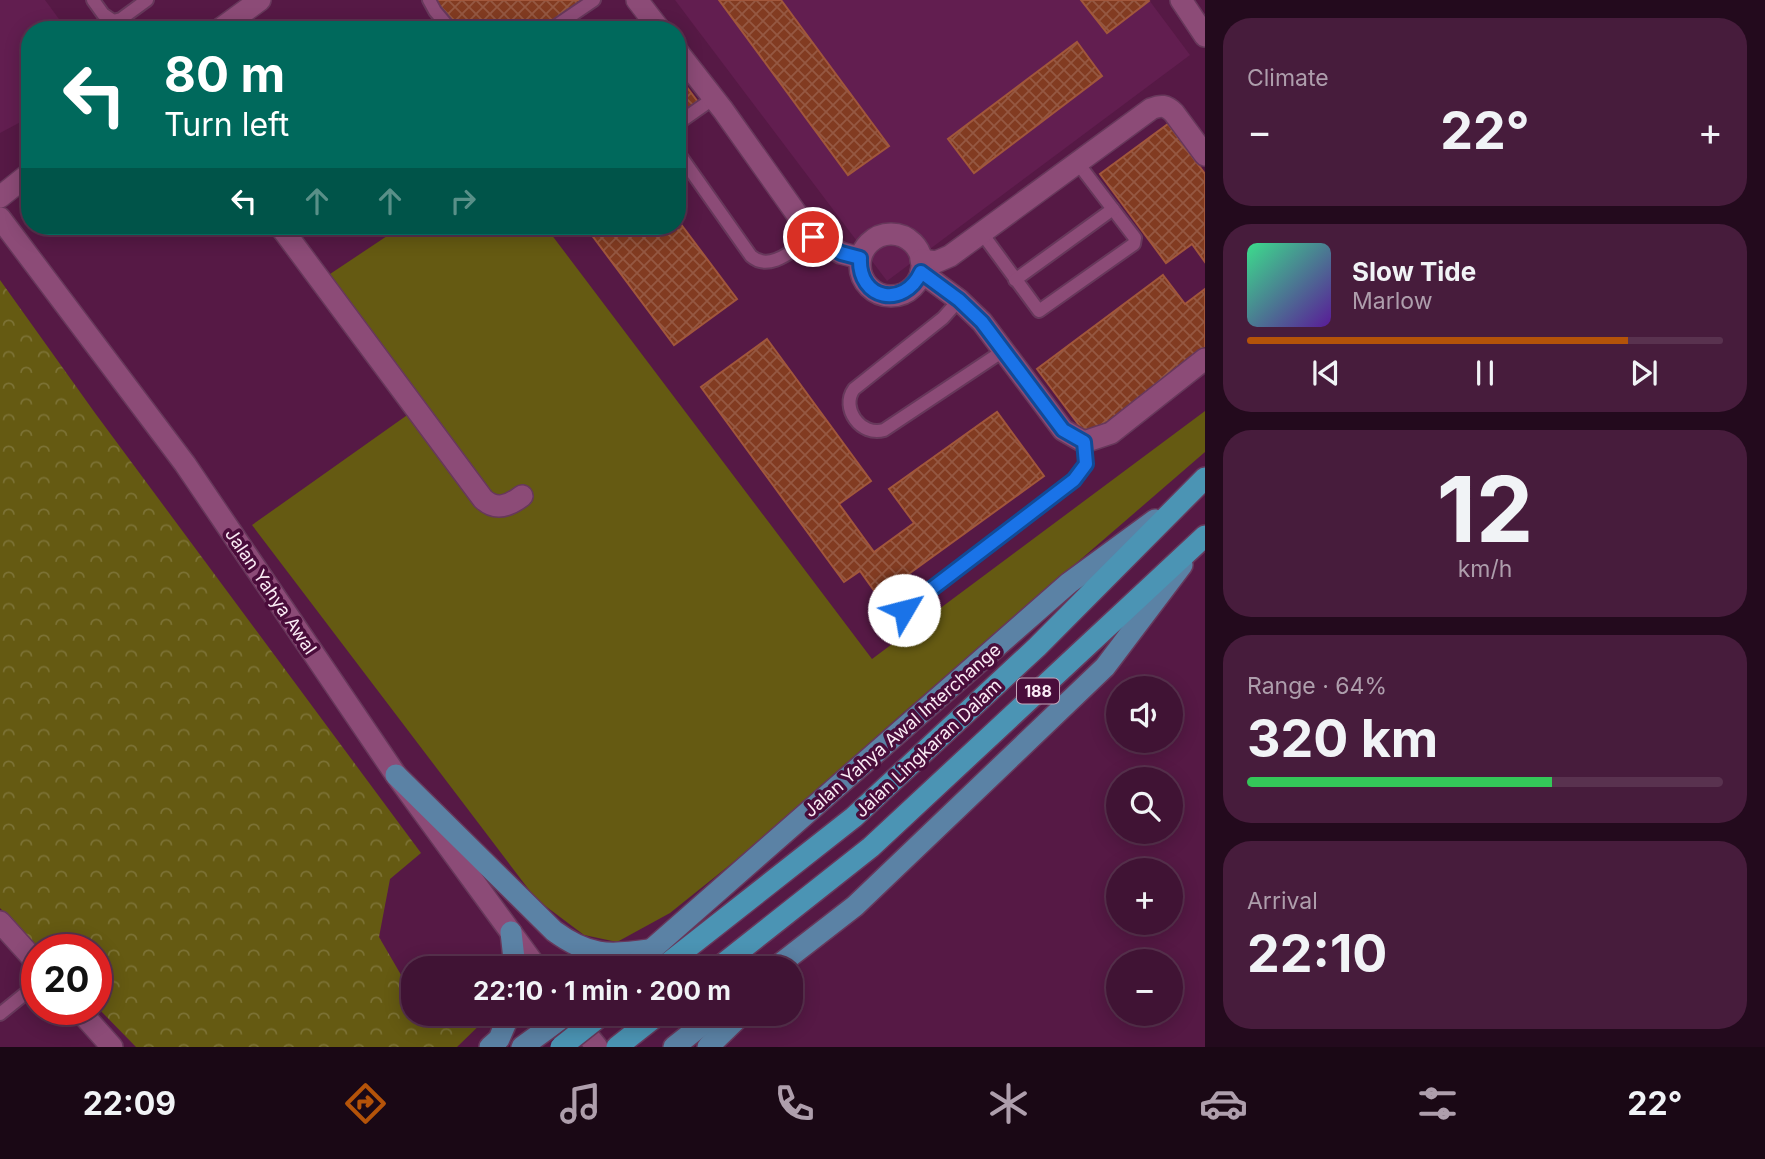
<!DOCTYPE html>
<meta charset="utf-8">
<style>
:root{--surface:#401334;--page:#471c3c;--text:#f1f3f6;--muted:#ae9eac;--line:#59324f;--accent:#b45309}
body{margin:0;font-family:Inter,sans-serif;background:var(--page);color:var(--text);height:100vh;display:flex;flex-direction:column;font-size:26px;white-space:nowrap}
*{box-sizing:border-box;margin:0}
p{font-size:23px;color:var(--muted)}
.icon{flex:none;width:38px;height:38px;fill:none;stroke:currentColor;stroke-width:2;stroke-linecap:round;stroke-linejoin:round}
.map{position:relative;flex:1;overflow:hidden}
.panel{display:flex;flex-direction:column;gap:18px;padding:18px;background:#230a1d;width:560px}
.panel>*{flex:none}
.banner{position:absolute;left:21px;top:21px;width:665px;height:214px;border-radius:28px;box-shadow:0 4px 18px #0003,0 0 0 2px var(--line);background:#00695c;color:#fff;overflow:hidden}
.tools{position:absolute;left:1106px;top:676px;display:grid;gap:14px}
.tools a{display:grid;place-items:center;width:77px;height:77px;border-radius:50%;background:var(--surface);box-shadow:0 4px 18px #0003,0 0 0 2px var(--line);font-size:35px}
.speed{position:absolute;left:21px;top:934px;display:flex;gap:14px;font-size:35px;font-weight:700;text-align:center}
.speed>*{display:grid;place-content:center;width:91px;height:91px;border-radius:50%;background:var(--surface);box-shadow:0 4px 18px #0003,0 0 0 2px var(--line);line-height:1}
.speed .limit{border:10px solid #d22;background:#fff;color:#111}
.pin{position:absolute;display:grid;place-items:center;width:60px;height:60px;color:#fff;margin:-30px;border:4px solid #fff;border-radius:50%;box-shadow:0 2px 7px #0007}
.me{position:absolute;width:77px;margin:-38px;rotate:53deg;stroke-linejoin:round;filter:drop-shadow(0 0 5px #0008)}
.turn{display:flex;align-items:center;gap:24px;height:147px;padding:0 28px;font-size:32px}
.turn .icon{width:91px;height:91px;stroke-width:2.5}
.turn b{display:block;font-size:49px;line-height:60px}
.lanes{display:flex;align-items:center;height:66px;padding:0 28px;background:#0003;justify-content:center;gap:35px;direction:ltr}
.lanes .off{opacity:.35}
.big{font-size:52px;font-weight:700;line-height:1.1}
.panel .tile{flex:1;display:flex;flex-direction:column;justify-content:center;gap:10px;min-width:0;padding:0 24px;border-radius:28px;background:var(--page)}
.panel .dial{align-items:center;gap:0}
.dial b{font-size:91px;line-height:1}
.song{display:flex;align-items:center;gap:21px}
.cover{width:84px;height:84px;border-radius:10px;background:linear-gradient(135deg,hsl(150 70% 55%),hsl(270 70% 35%))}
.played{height:7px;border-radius:4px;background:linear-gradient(90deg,var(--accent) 80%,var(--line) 80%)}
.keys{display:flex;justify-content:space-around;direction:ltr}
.heat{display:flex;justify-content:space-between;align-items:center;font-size:38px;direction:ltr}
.charge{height:10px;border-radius:5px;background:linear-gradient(90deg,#34c759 64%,var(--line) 0)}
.trip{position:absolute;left:401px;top:956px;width:402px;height:70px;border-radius:28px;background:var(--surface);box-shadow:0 4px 18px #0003,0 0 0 2px var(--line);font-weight:700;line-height:70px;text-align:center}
.tab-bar{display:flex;height:112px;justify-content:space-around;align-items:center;background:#1a0815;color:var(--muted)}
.tab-bar .icon{width:49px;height:49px}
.tab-bar .selected{color:var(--accent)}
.tab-bar b{font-size:32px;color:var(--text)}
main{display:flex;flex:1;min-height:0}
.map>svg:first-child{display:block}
.built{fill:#621e50}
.green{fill:#655a12}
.forest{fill:url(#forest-crowns)}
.building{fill:url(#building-cross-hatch);stroke:#a1573c;stroke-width:2}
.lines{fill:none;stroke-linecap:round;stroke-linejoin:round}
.service-casing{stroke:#67385b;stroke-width:16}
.minor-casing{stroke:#67385b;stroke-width:24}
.tertiary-casing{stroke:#67385b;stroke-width:24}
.secondary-casing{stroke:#67385b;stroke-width:24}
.primary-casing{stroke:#67385b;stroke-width:24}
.trunk-casing{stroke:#67385b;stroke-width:24}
.service{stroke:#8c4b77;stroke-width:12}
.minor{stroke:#8c4b77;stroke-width:21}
.tertiary{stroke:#8c4b77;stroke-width:21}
.secondary{stroke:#8c4b77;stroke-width:21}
.primary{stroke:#5b82a5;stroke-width:21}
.trunk{stroke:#4b94b4;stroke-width:21}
.trunk-bridge-casing{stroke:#67385b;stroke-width:24;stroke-linecap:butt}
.trunk-bridge{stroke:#4b94b4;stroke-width:21}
.route-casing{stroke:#114b97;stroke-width:18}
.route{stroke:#1a73e8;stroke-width:12}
.labels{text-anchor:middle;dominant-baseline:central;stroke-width:7;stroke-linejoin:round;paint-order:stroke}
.shield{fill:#4a0d3b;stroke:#c5a8bc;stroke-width:2}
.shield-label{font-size:16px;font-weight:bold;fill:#faebf4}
.street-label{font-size:18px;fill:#faebf4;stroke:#4a0d3b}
</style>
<main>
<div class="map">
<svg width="1205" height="1047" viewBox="0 0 1205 1047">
<defs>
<pattern id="forest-crowns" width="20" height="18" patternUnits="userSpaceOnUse" patternTransform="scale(1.75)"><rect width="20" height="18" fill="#655a12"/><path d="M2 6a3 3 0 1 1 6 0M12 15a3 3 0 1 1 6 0" fill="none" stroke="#7c7235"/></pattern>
<pattern id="building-cross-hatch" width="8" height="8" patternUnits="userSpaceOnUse" patternTransform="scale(1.75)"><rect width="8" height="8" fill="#823b21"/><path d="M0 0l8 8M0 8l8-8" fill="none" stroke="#955842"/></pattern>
</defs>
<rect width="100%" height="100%" fill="#561945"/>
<g class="built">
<path d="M0 0H45L67 30H30V117L0 133Z"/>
<path d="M675 0H1149L1190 55 887 281Z"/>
</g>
<path class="green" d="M402 226H545L872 659 1205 411V452L903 713 761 840 670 913 617 942 584 935 536 899 252 525 420 406 312 286Z"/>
<path class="forest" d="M0 280 95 413 421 853 390 879 379 937 404 980 413 981V1013H492L457 1047H136L96 1006V950H41L0 908Z"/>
<g class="building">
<path d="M427 0H583L540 30H446Z"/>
<path d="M719 0H781L889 146 848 175Z"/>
<path d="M1081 0H1148L1149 1 1107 33Z"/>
<path d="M1077 42 1102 76 974 173 948 139Z"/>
<path d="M677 74 698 102 677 118Z"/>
<path d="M1168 124 1205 174V262L1192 244 1166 263 1100 174Z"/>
<path d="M677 219 737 299 674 345 585 226H677Z"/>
<path d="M1163 275 1185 304 1205 289V351L1088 437 1037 369Z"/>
<path d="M767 339 871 481 839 504 874 552 914 523 889 489 997 412 1044 476 878 596 860 571 844 582 701 387Z"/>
</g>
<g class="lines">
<defs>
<g id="service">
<path d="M93 0 103 14 113 21 121 19 147 0"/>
<path d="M429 0 435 11 451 30"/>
<path d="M550 30 594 0"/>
<path d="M677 124 714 98"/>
<path d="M677 151 751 256C770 273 795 248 813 237"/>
<path d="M981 232 1039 311 1134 244 1135 238 1077 162"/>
<path d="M1015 280 1113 209"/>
<path d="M959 300 943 318 854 389C840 408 861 437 884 430L1003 351"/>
<path d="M904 610 1074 480 1086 464 1084 442"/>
<path d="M0 1014 37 984"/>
</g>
<g id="minor">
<path d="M637 0 660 30"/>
<path d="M219 30 260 0"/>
<path d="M677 51 723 110 813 237 841 253 860 258"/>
<path d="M0 197 30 173"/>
<path d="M280 226 483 499C496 511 509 506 522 496"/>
<circle cx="891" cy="265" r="31"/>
<path d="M921 260 936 262 950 256 1151 109C1161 105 1166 105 1174 113L1205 155"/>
<path d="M921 272 959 300 982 322 1063 430 1084 442 1111 433 1205 359"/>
<path d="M0 922 37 963"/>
<path d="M79 1010 112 1047"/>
</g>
<path id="tertiary" d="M1181 0 1205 36"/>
<g id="secondary">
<path d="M0 218 185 464 396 775 537 968"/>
<path d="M572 1016 597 1047"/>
</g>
<g id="primary">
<path d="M396 775 554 931C588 956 608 956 649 950"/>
<path d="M511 932 515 968"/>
<path d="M628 968 651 950 1069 583 1155 520"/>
<path d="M775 968 855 906 1105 667 1182 565"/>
<path d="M490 1047 499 1039 510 1013"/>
<path d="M522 1047 569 1013"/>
<path d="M674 1047 717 1013"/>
<path d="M708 1047 743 1013"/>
</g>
<g id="trunk">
<path d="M662 968 854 817 1037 647 1205 478"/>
<path d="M718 968 871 847 1205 536"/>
<path d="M617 1047 660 1013"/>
</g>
</defs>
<use href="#service" class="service-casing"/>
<use href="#minor" class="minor-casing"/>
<use href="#tertiary" class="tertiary-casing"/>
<use href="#secondary" class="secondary-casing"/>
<use href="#primary" class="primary-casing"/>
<use href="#trunk" class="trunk-casing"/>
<use href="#service" class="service"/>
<use href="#minor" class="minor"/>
<use href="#tertiary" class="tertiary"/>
<use href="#secondary" class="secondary"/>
<use href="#primary" class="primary"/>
<use href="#trunk" class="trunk"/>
<defs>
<path id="trunk-bridge" d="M561 1047 604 1013"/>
</defs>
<use href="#trunk-bridge" class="trunk-bridge-casing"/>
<use href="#trunk-bridge" class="trunk-bridge"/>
</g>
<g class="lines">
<defs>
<path id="route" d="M813 237 841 253 860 258C858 300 904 309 921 272L959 300 982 322 1063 430 1084 442 1086 464 1074 480 904 610"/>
</defs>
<use href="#route" class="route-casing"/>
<use href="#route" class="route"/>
</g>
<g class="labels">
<rect class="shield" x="1017" y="678.5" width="42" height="25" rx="5"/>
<g class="shield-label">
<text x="1038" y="691">188</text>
</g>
<g class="street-label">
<text transform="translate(271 591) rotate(56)">Jalan Yahya Awal</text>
<text transform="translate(902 730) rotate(-41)">Jalan Yahya Awal Interchange</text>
<text transform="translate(928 748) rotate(-43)">Jalan Lingkaran Dalam</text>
</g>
</g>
</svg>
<div class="tools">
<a><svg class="icon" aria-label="sound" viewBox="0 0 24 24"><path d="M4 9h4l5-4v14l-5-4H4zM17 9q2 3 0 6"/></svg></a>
<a><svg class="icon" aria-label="search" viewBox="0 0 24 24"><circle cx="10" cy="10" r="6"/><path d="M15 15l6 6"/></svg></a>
<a>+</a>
<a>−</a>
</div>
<div class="speed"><div class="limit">20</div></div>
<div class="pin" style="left:813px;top:237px;background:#d93025"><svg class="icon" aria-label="arrive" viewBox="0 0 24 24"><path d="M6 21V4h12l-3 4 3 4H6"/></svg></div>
<svg class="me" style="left:904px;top:610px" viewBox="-20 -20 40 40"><circle r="19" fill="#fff"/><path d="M0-13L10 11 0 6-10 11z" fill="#1a73e8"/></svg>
<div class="trip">22:10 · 1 min · 200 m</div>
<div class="banner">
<div class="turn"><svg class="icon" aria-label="left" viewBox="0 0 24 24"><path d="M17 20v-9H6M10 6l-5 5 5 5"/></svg><div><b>80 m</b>Turn left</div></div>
<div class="lanes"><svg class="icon" aria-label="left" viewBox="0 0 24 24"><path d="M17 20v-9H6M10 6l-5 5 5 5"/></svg><svg class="icon off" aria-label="ahead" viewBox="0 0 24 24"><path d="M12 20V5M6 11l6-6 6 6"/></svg><svg class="icon off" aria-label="ahead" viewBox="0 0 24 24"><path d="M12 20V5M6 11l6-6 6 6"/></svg><svg class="icon off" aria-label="right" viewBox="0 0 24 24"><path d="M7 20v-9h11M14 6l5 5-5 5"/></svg></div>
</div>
</div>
<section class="panel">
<div class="tile"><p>Climate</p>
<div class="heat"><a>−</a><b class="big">22°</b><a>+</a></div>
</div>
<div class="tile">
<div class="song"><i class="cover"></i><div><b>Slow Tide</b><p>Marlow</p></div></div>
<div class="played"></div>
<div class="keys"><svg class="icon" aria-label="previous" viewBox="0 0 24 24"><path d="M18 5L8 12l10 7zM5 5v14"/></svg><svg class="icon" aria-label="pause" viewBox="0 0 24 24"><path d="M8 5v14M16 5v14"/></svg><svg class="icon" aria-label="next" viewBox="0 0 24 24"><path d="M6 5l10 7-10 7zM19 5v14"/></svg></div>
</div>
<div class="tile dial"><b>12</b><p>km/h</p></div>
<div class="tile"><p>Range · 64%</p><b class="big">320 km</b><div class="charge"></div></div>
<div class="tile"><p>Arrival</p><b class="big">22:10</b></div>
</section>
</main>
<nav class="tab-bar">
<b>22:09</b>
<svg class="icon selected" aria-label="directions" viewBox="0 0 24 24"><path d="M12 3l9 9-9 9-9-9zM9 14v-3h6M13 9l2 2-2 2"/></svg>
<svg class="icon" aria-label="music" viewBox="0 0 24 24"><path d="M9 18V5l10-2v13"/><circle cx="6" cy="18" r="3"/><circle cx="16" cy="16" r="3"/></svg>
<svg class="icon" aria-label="phone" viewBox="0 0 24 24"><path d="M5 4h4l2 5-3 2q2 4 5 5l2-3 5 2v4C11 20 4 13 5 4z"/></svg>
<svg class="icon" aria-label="climate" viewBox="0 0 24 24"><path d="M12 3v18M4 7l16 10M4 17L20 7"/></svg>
<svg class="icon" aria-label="car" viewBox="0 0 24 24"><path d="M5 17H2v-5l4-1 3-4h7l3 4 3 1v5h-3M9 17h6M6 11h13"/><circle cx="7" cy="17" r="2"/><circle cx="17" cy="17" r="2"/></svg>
<svg class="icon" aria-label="filters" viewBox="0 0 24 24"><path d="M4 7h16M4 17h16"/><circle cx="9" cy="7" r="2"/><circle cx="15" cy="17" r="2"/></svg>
<b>22°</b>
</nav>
